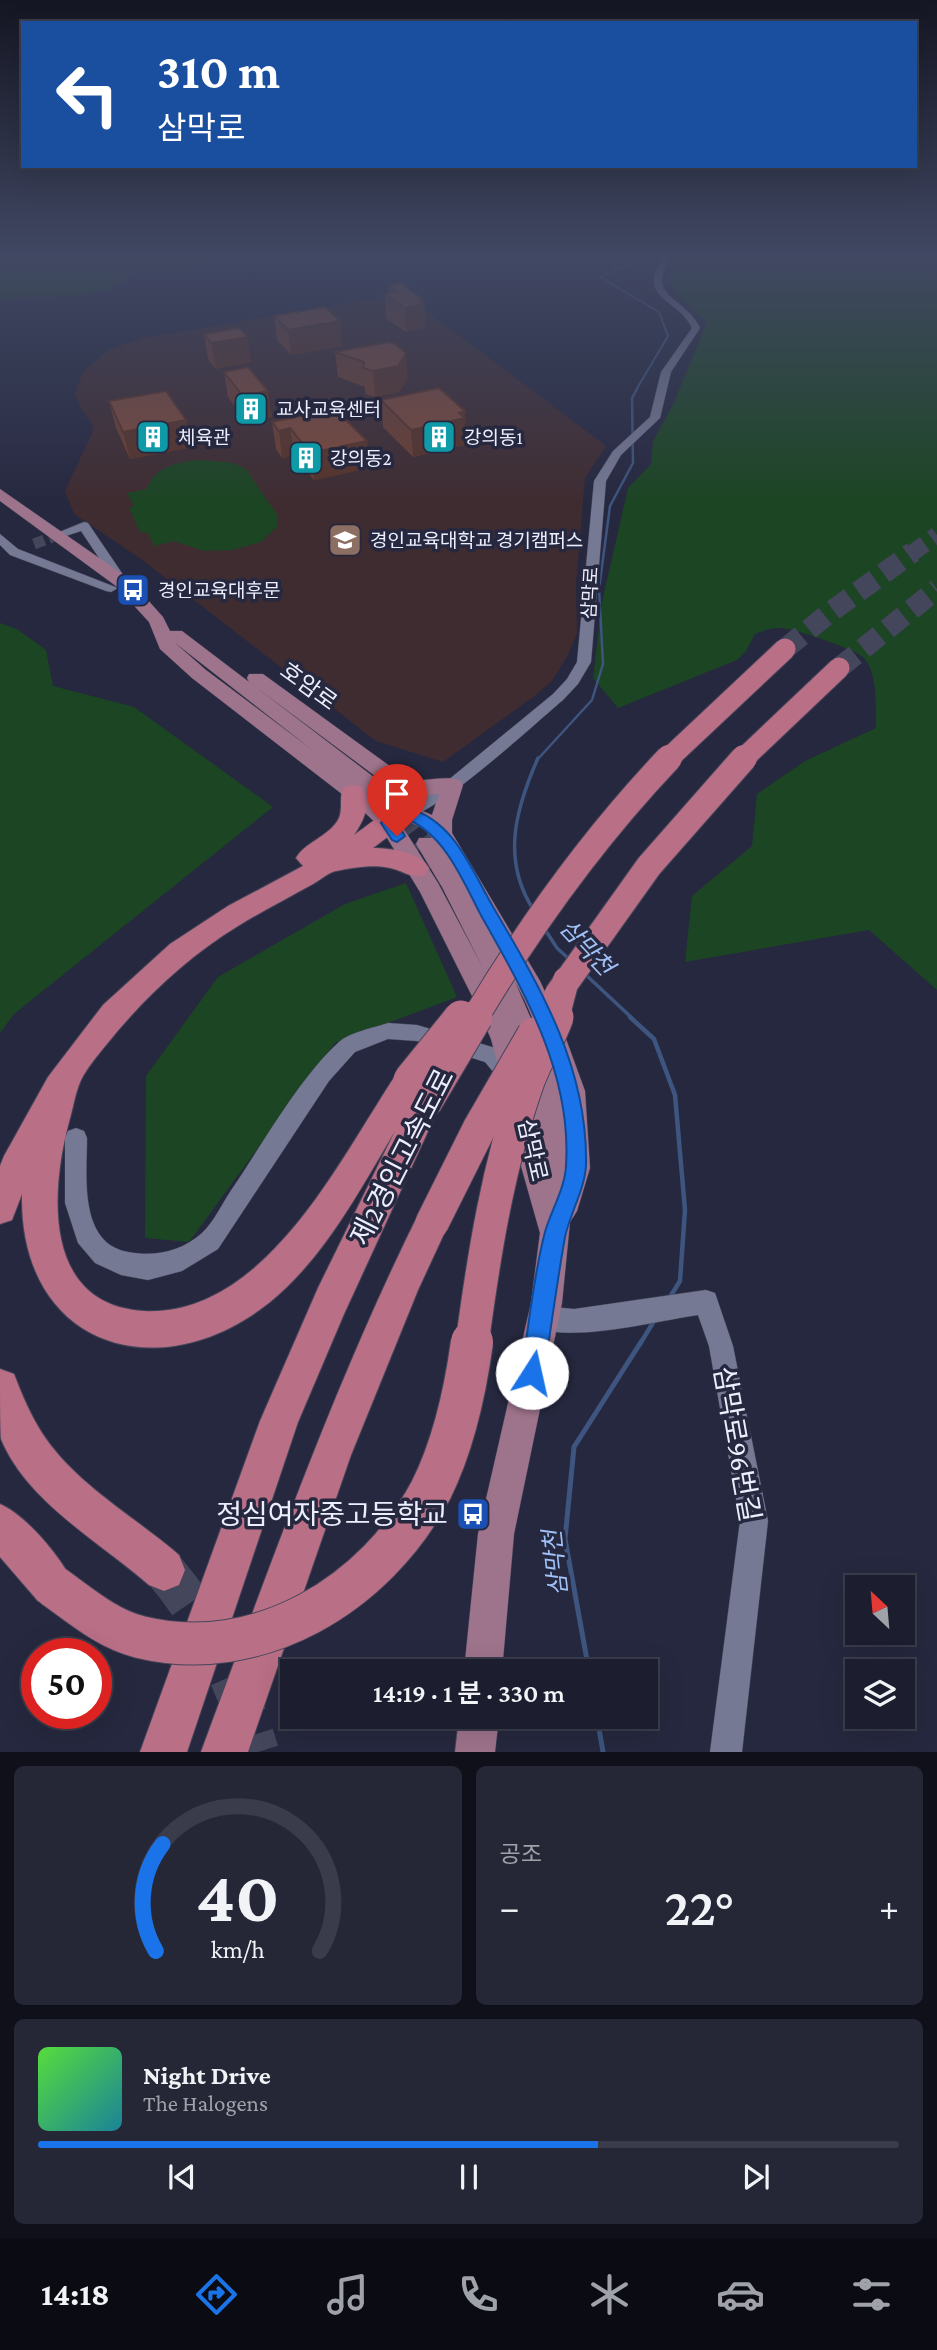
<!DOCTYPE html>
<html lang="ko">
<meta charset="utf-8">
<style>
:root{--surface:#1c1e2f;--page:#252737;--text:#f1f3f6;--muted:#a0a2aa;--line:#3a3c4b;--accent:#1a73e8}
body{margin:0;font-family:"Crimson Pro","Noto Sans KR",serif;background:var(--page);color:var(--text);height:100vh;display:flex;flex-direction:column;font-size:26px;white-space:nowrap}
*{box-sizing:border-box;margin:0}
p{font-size:23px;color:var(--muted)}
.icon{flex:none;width:38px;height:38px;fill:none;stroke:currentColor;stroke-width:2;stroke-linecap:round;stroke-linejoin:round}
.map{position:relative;height:1752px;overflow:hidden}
.side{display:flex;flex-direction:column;gap:14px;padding:14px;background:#0f101a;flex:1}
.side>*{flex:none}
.banner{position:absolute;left:21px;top:21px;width:896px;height:147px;border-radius:0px;box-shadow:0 7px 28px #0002,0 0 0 2px var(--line);background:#1a4fa0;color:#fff;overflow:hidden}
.needle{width:46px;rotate:334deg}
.controls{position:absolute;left:845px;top:1575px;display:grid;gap:14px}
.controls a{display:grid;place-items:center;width:70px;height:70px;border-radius:0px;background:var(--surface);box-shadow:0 7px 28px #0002,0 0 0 2px var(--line);font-size:35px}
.speed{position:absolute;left:21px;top:1638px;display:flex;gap:14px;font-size:35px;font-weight:700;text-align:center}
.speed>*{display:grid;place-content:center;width:91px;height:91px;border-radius:50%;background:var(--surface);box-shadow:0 7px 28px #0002,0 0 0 2px var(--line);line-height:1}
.speed .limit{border:10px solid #d22;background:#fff;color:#111}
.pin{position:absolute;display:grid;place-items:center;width:60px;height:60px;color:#fff;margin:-72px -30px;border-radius:50% 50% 50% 0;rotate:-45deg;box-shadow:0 0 7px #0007}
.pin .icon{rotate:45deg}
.me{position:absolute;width:77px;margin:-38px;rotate:10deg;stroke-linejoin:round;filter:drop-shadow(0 0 5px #0008)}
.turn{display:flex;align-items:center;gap:24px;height:147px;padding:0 21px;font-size:32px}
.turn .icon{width:91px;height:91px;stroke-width:2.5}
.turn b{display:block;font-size:49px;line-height:60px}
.big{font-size:52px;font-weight:600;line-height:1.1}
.side .card{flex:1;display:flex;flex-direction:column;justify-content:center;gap:10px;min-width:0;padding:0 24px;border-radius:10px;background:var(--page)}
.side .dial{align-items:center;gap:0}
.dial svg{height:182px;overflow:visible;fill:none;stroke:var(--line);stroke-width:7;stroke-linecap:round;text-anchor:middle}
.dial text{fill:var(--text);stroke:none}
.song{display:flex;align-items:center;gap:21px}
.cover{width:84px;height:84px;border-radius:10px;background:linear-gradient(135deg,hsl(110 70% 55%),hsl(190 70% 35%))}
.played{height:7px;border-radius:4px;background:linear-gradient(90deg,var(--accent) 65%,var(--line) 65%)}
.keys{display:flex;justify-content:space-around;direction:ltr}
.heat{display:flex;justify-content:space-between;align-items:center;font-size:38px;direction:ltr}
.side .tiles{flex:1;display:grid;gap:14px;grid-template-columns:1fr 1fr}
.card:last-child{grid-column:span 2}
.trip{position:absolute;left:280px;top:1659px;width:378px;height:70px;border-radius:0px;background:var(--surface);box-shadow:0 7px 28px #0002,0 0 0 2px var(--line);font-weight:600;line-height:70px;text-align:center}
.tabs{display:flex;height:112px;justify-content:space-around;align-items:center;background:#0b0c13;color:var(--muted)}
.tabs .icon{width:49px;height:49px}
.tabs .selected{color:var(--accent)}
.tabs b{font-size:32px;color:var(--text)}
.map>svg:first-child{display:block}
.education{fill:#3f2c31}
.green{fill:#1c4523}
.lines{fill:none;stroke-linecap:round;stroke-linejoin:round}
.stream-far4{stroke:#3d557f;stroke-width:2}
.stream-far3{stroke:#3d557f;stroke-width:2.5}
.stream-far2{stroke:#3d557f;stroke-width:3.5}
.stream-far1{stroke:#3d557f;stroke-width:4.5}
.stream{stroke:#3d557f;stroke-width:5}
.minor-tunnel{stroke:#44465c;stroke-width:11;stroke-dasharray:11 5;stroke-linecap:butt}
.major-tunnel{stroke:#44465c;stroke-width:23;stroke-dasharray:23 11;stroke-linecap:butt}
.highway-tunnel-far2{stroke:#44465c;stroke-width:17;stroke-dasharray:17 9;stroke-linecap:butt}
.highway-tunnel-far1{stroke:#44465c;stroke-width:21;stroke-dasharray:21 10;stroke-linecap:butt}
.highway-tunnel{stroke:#44465c;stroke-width:42;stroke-dasharray:42 21;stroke-linecap:butt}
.minor-casing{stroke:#454559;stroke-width:1}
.major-casing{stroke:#454559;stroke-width:1}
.highway-casing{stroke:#454559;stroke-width:2}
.minor{fill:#767994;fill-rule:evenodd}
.major{fill:#9e738c;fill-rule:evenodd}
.highway{fill:#b96f86;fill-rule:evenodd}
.highway-bridge-far3-casing{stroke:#454559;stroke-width:23;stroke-linecap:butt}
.highway-bridge-far2-casing{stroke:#454559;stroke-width:28;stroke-linecap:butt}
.highway-bridge-far1-casing{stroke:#454559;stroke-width:35;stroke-linecap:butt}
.highway-bridge-casing{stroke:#454559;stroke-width:44;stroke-linecap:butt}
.highway-bridge-far3{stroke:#b96f86;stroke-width:21}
.highway-bridge-far2{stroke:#b96f86;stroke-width:26}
.highway-bridge-far1{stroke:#b96f86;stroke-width:33}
.highway-bridge{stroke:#b96f86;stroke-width:42}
.wall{fill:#6c3f32}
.shaded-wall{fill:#583329}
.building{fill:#7d493a;stroke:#583329;stroke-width:2}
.route{fill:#1a73e8;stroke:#114b97;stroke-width:2}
.labels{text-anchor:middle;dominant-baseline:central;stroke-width:7;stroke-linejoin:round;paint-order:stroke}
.far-poi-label{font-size:19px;fill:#eceefd;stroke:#26283f;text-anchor:start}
.far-street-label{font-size:19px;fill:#eceefd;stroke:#26283f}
.street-label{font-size:23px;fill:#eceefd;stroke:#26283f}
.water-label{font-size:24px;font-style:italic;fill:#a0c0f6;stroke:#26283f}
.near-street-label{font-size:28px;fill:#eceefd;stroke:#26283f}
.near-poi-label{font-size:28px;fill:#eceefd;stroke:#26283f;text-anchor:end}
</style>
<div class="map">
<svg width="937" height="1752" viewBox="0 0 937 1752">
<rect width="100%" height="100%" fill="#26283f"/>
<path class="education" d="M403 294 606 446 585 478 576 584 577 633 568 655 552 681 536 695 443 762 376 741 141 559 74 514 65 491 92 433 93 425 80 407 75 394 83 372 108 350 143 338Z"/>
<g class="green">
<path d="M0 259H217L192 270 133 273C100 306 42 291 0 300Z"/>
<path d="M677 259H937V990L869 930 685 962 692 896 752 846 757 794 805 761 876 728C875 707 879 676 864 658 857 650 800 631 787 629 776 626 765 630 755 634L746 651 737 660 618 708 593 678 602 602 628 488 651 464 653 441 673 405 707 322 677 294 668 280Z"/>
<path d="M202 460 234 463 246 469 278 516V526L261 542 233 550 204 551 174 541 154 546 148 533 140 532 129 508 134 506 127 493 147 489C154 466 181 461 202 460Z"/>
<path d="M0 623 17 629 46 650 53 686 134 707 273 807 14 1014 0 1033Z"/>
<path d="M406 883 457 997 335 1043 189 1242 145 1238 146 1076 218 977 345 904Z"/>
</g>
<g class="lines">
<path class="stream-far4" d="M636 390 668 336 659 312 600 277 643 259"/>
<path class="stream-far3" d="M537 760 592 700 603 664 599 589 610 506 633 463 632 398 637 389"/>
<g class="stream-far2">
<path d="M533 909C501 859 516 808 538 758"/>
<path d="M544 928 557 948 570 960"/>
<path d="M586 975 632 1018"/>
</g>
<g class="stream-far1">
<path d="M630 1017 654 1039 675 1095 685 1210 680 1281 670 1297"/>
<path d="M640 1344 654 1321"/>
</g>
<g class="stream">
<path d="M589 1671 565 1539 574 1447 641 1342"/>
<path d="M597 1717 603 1752"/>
</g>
<path class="minor-tunnel" d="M34 544 63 533"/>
<path class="major-tunnel" d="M376 789 405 815 427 844"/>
<path class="highway-tunnel-far2" d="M911 554 937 535"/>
<g class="highway-tunnel-far1">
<path d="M785 649 829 613 913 552"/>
<path d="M839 668 937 589"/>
</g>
<path class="highway-tunnel" d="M164 1570C210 1624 237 1684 258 1752"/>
<defs>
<g id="minor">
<path d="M662 259H670C645 298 686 297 700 328L671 372 660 418 621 455 606 481 591 662 578 684 563 700C539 720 427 824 402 817L400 813 402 809 447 781 553 694 567 679 577 662 594 481 613 451 650 417 661 372 692 328C678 298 636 299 662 259Z"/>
<path d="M84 522 88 523 128 582 127 585H117L81 531 63 537 57 533Z"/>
<path d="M0 534 18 549 118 588 111 592 106 591 10 555 0 545Z"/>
<path d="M388 1023 417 1025 499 1049 520 1078 517 1084 510 1087 503 1084 485 1062 417 1041 388 1039 355 1052 329 1081 218 1249 182 1271 148 1280 121 1275 95 1263 78 1243 65 1203V1138L68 1131 76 1128 84 1131 87 1138C87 1175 78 1243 128 1252 154 1257 181 1252 202 1233 214 1222 223 1202 232 1189 262 1145 300 1077 339 1042 350 1032 374 1028 388 1023Z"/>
<path d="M706 1290 715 1293 733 1346 768 1521 742 1752H710L740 1521 709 1346 698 1315C656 1321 573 1343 534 1327L531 1318 534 1309 543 1306 574 1309Z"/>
</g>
<g id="major">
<path d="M0 489 128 578 163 617 170 631H182L383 784 386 789 383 794 372 795 391 812 397 810 394 790 249 682 247 678 249 674H263L409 780C426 782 444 775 460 780L463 785 452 820V833L540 981 562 1028 585 1091 590 1168 577 1211 570 1222 562 1303 514 1534 502 1671H464L478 1534 531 1303 540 1233 521 1166 508 1103 491 1039 476 1004 420 892 381 828 360 808 192 678 160 649 149 622 116 586 0 501ZM174 642 315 752 206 670ZM439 794 432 815 418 809 416 796ZM409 822 423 828 432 838H419L416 844 442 887 483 968 438 883 402 826ZM515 982C525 999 533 1018 539 1037Z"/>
<path d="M459 1717H499L495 1752H455Z"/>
</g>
<g id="highway">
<path d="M353 785 362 787C372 804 364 820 354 835 368 826 380 811 398 817L402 823 398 829 373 848C390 848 420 852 429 868L425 875C411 879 404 871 390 868 373 864 352 868 336 871 329 872 320 880 313 884 288 898 262 911 238 926 186 958 143 999 106 1045 97 1056 87 1068 81 1080 75 1093 73 1109 69 1122 50 1193 43 1305 144 1311 181 1313 214 1299 243 1277 309 1227 354 1138 399 1070L410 1066 421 1070 426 1080 420 1091 425 1089 436 1093 441 1103 344 1314 298 1422 187 1752H140L260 1421 318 1288 395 1131C360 1190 324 1258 270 1302 159 1391 19 1347 22 1194L12 1220 0 1224V1166L4 1156 48 1077 103 1005 170 944 228 906 303 866 296 858C305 842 328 837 338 820 344 809 338 797 344 787Z"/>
<path d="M432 1206 444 1211 449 1223 418 1290 351 1455 248 1752H201C269 1569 333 1386 420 1211Z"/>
<path d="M0 1369 14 1374C22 1395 30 1414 42 1433 75 1484 134 1516 179 1555L185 1570 179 1585 164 1591 149 1585C100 1542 27 1502 1 1439 0 1424 0 1386 0 1369Z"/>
<path d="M0 1504C26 1515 64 1560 74 1586L68 1601 53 1607 38 1601 0 1557Z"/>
</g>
</defs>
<use href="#minor" class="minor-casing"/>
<use href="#major" class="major-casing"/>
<use href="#highway" class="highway-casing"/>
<use href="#minor" class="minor"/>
<use href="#major" class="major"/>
<use href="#highway" class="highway"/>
<defs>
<g id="highway-bridge-far3">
<path d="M667 760 785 649"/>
<path d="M742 760 839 668"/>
</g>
<g id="highway-bridge-far2">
<path d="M557 995 649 866 744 758"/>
<path d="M459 1018 461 1016"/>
<path d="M475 1018C531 924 593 838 669 758"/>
<path d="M556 1018 566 980"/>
</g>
<g id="highway-bridge-far1">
<path d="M410 1080 461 1017"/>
<path d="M425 1103 476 1017"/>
<path d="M432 1223 480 1127 534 1034"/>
<path d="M472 1344C484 1254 498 1166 528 1081 536 1059 549 1039 557 1017"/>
</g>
<path id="highway-bridge" d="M53 1586C80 1605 107 1629 140 1637 258 1666 376 1594 431 1490 454 1444 465 1393 472 1342"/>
</defs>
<use href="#highway-bridge-far3" class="highway-bridge-far3-casing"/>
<use href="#highway-bridge-far2" class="highway-bridge-far2-casing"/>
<use href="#highway-bridge-far1" class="highway-bridge-far1-casing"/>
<use href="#highway-bridge" class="highway-bridge-casing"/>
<use href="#highway-bridge-far3" class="highway-bridge-far3"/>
<use href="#highway-bridge-far2" class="highway-bridge-far2"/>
<use href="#highway-bridge-far1" class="highway-bridge-far1"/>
<use href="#highway-bridge" class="highway-bridge"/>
</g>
<g class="wall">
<path d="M388 285 424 301 425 328 406 332 386 318 385 294 389 293Z"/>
<path d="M274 316 340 321 342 346 291 355 277 340Z"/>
<path d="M204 334 251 362 216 369 208 359Z"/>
<path d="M335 352 406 353 407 379 399 392 375 397 365 394V387L338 377Z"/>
<path d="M224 372 268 391 272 417 247 422 228 397Z"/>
<path d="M381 400 465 411V445L413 457 383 427Z"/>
<path d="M109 401 192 447 130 459 116 428Z"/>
<path d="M335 409 369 468 314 480 294 455 282 458 276 449 272 422Z"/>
</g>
<g class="shaded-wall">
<path d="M421 301H424L425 328 406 332 405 308Z"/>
<path d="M340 321 342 346 291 355 288 330Z"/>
<path d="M248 337 251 362 216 369 211 343Z"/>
<path d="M406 353 407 379 399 392 375 397 373 371Z"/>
<path d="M268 391 272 417 247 422 243 396Z"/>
<path d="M465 411V445L413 457 411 430Z"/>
<path d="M186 420 192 447 130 459 123 432Z"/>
<path d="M290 428 294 455 282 458 279 431Z"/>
<path d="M367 441 369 468 314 480 310 453Z"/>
</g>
<g class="building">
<path d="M402 283 424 301H421L424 304 405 308 385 294 397 292 388 285Z"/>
<path d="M325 307 340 321 288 330 274 316Z"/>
<path d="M239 328 248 337 211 343 204 334Z"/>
<path d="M389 342 395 344 406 353 398 366 373 371 363 368 364 362 335 352Z"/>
<path d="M248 367 268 391 243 396 224 372Z"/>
<path d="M439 388 465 411 459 413 465 418 411 430 381 400Z"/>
<path d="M166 391 186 420 123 432 109 401Z"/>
<path d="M335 409 367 441 310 453 290 428 279 431 272 422Z"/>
</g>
<linearGradient id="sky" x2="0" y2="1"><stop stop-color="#151623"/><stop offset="0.51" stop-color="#414863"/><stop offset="1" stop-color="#414863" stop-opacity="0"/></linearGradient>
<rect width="937" height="504" fill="url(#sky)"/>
<path class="route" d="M408 808C454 821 470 867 492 905 540 987 588 1067 586 1165 585 1189 570 1213 565 1237 557 1282 551 1328 544 1373L540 1381 532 1384 524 1381 521 1373C529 1327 533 1277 545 1232 551 1211 565 1188 566 1166 572 1075 526 995 483 919 464 884 447 837 409 820L398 825 405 836 397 842 392 840 381 823 384 819Z"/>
<defs>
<symbol id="building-square" viewBox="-11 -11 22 22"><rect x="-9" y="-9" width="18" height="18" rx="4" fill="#0f9aa8" stroke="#26283f"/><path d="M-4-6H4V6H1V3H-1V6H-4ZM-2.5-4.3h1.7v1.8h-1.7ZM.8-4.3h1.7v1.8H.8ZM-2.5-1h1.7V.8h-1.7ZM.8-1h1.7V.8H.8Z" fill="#fff"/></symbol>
<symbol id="university-square" viewBox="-11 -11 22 22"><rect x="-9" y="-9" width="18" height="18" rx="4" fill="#8d6e63" stroke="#26283f"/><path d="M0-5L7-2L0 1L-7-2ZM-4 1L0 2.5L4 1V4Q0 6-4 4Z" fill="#fff"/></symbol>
<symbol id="bus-square" viewBox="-11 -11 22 22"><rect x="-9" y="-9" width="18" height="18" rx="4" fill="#1a4fb4" stroke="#26283f"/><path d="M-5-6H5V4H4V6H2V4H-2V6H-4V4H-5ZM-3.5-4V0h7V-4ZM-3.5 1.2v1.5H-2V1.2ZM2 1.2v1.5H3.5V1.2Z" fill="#fff"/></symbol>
</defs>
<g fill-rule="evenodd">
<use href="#building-square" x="232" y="390" width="38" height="38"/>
<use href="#building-square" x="134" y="418" width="38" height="38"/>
<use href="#building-square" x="420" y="418" width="38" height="38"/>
<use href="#building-square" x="287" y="439" width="38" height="38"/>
<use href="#university-square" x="326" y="521" width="38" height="38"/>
<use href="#bus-square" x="114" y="571" width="38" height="38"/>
<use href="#bus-square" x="454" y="1495" width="38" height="38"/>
</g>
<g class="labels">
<g class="far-poi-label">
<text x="276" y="409">교사교육센터</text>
<text x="178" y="437">체육관</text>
<text x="464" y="437">강의동1</text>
<text x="330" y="458">강의동2</text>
<text x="370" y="540">경인교육대학교 경기캠퍼스</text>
<text x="158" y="590">경인교육대후문</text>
</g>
<g class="far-street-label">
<text transform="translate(590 593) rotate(-87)">삼막로</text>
</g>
<g class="street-label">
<text transform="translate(309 686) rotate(36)">호암로</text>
<text transform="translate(533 1150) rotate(77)">삼막로</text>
</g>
<g class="water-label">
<text transform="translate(587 947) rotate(47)">삼막천</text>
<text transform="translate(555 1563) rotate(-96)">삼막천</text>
</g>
<g class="near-street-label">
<text transform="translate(402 1157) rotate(-63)">제2경인고속도로</text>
<text transform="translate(737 1444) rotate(80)">삼막로96번길</text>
</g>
<g class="near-poi-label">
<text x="448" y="1514">정심여자중고등학교</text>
</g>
</g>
</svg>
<div class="controls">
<a><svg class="needle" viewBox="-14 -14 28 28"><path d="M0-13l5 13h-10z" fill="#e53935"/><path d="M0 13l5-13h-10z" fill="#a0a2aa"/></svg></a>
<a><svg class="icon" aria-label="layers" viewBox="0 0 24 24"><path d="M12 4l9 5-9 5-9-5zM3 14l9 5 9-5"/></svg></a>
</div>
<div class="speed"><div class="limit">50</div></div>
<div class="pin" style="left:397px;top:836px;background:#d93025"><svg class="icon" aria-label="arrive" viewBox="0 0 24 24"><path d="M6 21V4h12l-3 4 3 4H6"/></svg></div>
<svg class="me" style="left:532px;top:1373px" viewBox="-20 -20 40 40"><circle r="19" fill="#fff"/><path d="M0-13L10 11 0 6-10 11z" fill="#1a73e8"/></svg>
<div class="trip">14:19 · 1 분 · 330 m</div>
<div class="banner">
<div class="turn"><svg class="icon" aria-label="left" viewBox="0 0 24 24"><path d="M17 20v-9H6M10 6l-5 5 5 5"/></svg><div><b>310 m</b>삼막로</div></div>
</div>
</div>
<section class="side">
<div class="tiles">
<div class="card dial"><svg viewBox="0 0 100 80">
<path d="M14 69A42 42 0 1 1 86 69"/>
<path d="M14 69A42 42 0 0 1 17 22" stroke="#1a73e8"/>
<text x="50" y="56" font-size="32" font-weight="700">40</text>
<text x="50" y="72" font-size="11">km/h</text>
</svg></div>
<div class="card"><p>공조</p>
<div class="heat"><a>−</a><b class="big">22°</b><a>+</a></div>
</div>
<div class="card">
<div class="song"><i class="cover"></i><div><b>Night Drive</b><p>The Halogens</p></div></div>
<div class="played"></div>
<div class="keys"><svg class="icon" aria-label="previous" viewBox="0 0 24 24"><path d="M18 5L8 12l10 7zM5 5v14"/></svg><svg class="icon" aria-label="pause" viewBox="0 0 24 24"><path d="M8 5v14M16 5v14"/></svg><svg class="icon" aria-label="next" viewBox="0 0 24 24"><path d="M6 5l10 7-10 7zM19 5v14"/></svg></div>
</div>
</div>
</section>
<nav class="tabs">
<b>14:18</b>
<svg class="icon selected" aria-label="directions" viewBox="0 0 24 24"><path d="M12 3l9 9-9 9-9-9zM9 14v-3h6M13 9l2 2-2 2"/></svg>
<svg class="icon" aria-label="music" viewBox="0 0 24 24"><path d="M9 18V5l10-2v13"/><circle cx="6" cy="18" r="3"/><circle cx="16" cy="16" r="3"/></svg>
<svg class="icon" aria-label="phone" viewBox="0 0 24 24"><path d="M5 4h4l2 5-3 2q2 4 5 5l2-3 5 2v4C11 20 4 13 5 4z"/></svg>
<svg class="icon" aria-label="climate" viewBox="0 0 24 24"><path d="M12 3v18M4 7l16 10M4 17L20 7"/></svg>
<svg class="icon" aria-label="car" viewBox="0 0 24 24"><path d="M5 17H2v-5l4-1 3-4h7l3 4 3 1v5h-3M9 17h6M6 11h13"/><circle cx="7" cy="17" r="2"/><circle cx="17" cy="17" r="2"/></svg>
<svg class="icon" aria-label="filters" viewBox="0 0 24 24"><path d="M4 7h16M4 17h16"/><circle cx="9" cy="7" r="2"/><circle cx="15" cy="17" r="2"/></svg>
</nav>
